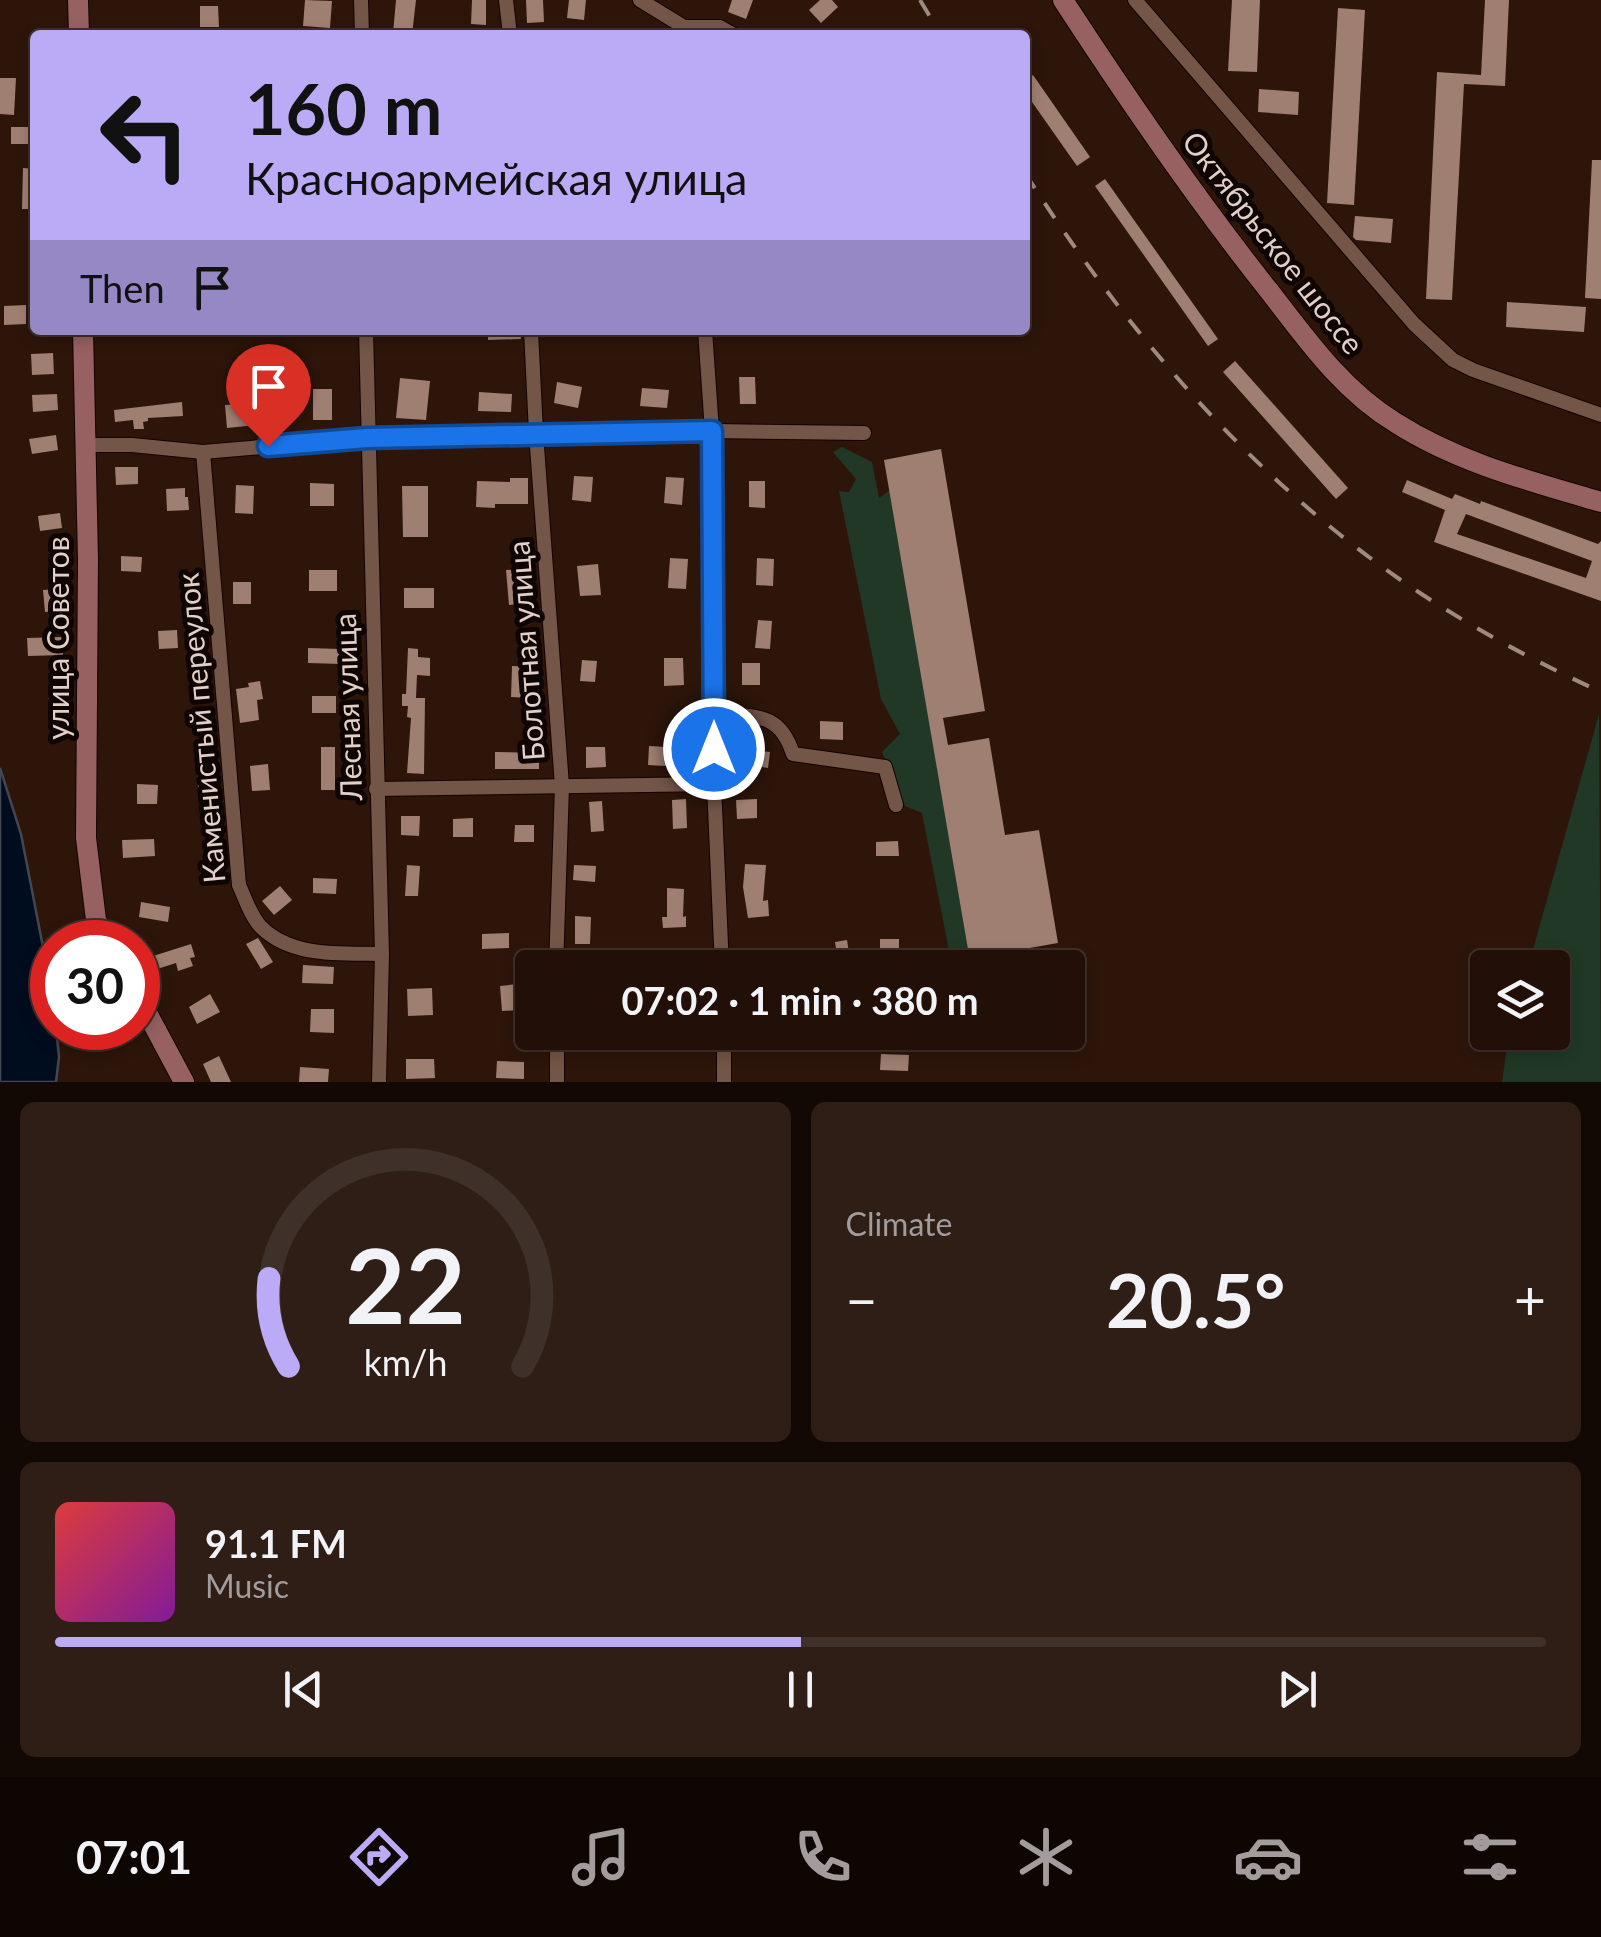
<!DOCTYPE html>
<meta charset="utf-8">
<style>
:root{--surface:#221008;--page:#2e1e16;--text:#f1f3f6;--muted:#a29d9c;--line:#3f3029;--accent:#bbaaf6}
body{margin:0;font-family:Lato,sans-serif;background:var(--page);color:var(--text);height:100vh;display:flex;flex-direction:column;font-size:38px;white-space:nowrap}
*{box-sizing:border-box;margin:0}
p{font-size:32px;color:var(--muted)}
.icon{flex:none;width:55px;height:55px;fill:none;stroke:currentColor;stroke-width:2;stroke-linecap:round;stroke-linejoin:round}
.map{position:relative;height:1082px;overflow:hidden}
.details{display:flex;flex-direction:column;gap:20px;padding:20px;background:#130904;flex:1}
.details>*{flex:none}
.hud{position:absolute;left:30px;top:30px;width:1000px;height:305px;border-radius:10px;box-shadow:0 5px 15px #0003,0 0 0 2px var(--line);background:#bbaaf6;color:#111;overflow:hidden}
.fabs{position:absolute;left:1470px;top:950px;display:grid;gap:20px}
.fabs a{display:grid;place-items:center;width:100px;height:100px;border-radius:10px;background:var(--surface);box-shadow:0 5px 15px #0003,0 0 0 2px var(--line);font-size:50px}
.speed{position:absolute;left:30px;top:920px;display:flex;gap:20px;font-size:50px;font-weight:700;text-align:center}
.speed>*{display:grid;place-content:center;width:130px;height:130px;border-radius:50%;background:var(--surface);box-shadow:0 5px 15px #0003,0 0 0 2px var(--line);line-height:1}
.speed .limit{border:15px solid #d22;background:#fff;color:#111}
.pin{position:absolute;display:grid;place-items:center;width:85px;height:85px;color:#fff;margin:-102px -42px;border-radius:50% 50% 50% 0;rotate:-45deg;box-shadow:0 0 10px #0007}
.pin .icon{rotate:45deg}
.me{position:absolute;width:110px;margin:-55px;rotate:0deg;stroke-linejoin:round;filter:drop-shadow(0 0 8px #0008)}
.turn{display:flex;align-items:center;gap:35px;height:210px;padding:0 50px;font-size:45px}
.turn .icon{width:130px;height:130px;stroke-width:2.5}
.turn b{display:block;font-size:70px;line-height:85px}
.then{display:flex;align-items:center;height:95px;padding:0 50px;background:#0003;gap:20px;font-size:38px}
.big{font-size:75px;font-weight:700;line-height:1.1}
.details .widget{flex:1;display:flex;flex-direction:column;justify-content:center;gap:15px;min-width:0;padding:0 35px;border-radius:15px;background:var(--page)}
.details .dial{align-items:center;gap:0}
.dial svg{height:260px;overflow:visible;fill:none;stroke:var(--line);stroke-width:7;stroke-linecap:round;text-anchor:middle}
.dial text{fill:var(--text);stroke:none}
.song{display:flex;align-items:center;gap:30px}
.cover{width:120px;height:120px;border-radius:15px;background:linear-gradient(135deg,hsl(0 70% 55%),hsl(290 70% 35%))}
.played{height:10px;border-radius:5px;background:linear-gradient(90deg,var(--accent) 50%,var(--line) 50%)}
.keys{display:flex;justify-content:space-around;direction:ltr}
.heat{display:flex;justify-content:space-between;align-items:center;font-size:55px;direction:ltr}
.details .tiles{flex:1;display:grid;gap:20px;grid-template-columns:1fr 1fr}
.widget:last-child{grid-column:span 2}
.trip{position:absolute;left:515px;top:950px;width:570px;height:100px;border-radius:10px;background:var(--surface);box-shadow:0 5px 15px #0003,0 0 0 2px var(--line);font-weight:700;line-height:100px;text-align:center}
.dock{display:flex;height:160px;justify-content:space-around;align-items:center;background:#0e0603;color:var(--muted)}
.dock .icon{width:70px;height:70px}
.dock .current{color:var(--accent)}
.dock b{font-size:45px;color:var(--text)}
.map>svg:first-child{display:block}
.green{fill:#213826}
.water{fill:#000d1f;stroke:#444752;stroke-width:2.5}
.building{fill:#9f7f71;fill-rule:evenodd}
.lines{fill:none;stroke-linecap:round;stroke-linejoin:round}
.street-casing{stroke:#140200;stroke-width:16}
.secondary-casing{stroke:#140200;stroke-width:22}
.street{stroke:#745649;stroke-width:14}
.secondary{stroke:#976162;stroke-width:20}
.rail{stroke:#9e8a81;stroke-width:4;stroke-dasharray:18 18;stroke-linecap:butt}
.route-casing{stroke:#114b97;stroke-width:25}
.route{stroke:#1a73e8;stroke-width:18}
.labels{text-anchor:middle;dominant-baseline:central;stroke-width:10;stroke-linejoin:round;paint-order:stroke}
.street-label{font-size:30px;fill:#e1cfc8;stroke:#0e0502}
</style>
<div class="map">
<svg width="1601" height="1082" viewBox="0 0 1601 1082">
<rect width="100%" height="100%" fill="#2d150a"/>
<g class="green">
<path d="M842 447 872 462 879 498 890 490 971 967 952 966 922 813 905 806 882 752 900 734 881 699 839 491 849 492 856 479 833 452Z"/>
<path d="M1599 714 1601 1082H1502L1509 1033 1552 1032V968L1528 967Z"/>
</g>
<path class="water" d="M0 768 21 834 49 978 52 1028H56L59 1057 56 1082H0Z"/>
<g class="building">
<path d="M305 0 332 1 330 28 303 26Z"/>
<path d="M396 0H416L412 35 393 33Z"/>
<path d="M472 0H486V25L471 24Z"/>
<path d="M526 0H543L544 22 527 23Z"/>
<path d="M569 0H586L584 20 567 18Z"/>
<path d="M732 0H753L746 19 728 12Z"/>
<path d="M820 0H832L838 7 821 23 809 10Z"/>
<path d="M1232 0H1260L1257 72 1228 71Z"/>
<path d="M1485 0H1509L1505 86 1464 84 1452 300 1426 299 1437 72 1481 75Z"/>
<path d="M200 6H218L219 27H200Z"/>
<path d="M1338 8 1365 10 1354 205 1327 203Z"/>
<path d="M1033 75 1090 157 1077 166 1025 92V81Z"/>
<path d="M0 78H16L14 115 0 114Z"/>
<path d="M1259 89 1299 92 1298 115 1258 112Z"/>
<rect x="11" y="127" width="24" height="17"/>
<path d="M1592 160H1601V299L1585 298Z"/>
<path d="M23 168 35 169V209H22Z"/>
<path d="M1105 179 1218 339 1208 346 1095 186Z"/>
<path d="M1355 216 1393 219 1391 243 1356 240 1353 237Z"/>
<path d="M1507 302 1586 307 1584 332 1506 327Z"/>
<path d="M26 305V324L4 325V306Z"/>
<path d="M488 330H520L521 339 488 340Z"/>
<path d="M53 353 54 374 32 375 31 354Z"/>
<path d="M1235 361 1348 488 1336 499 1223 372Z"/>
<path d="M739 377H755L756 404H740Z"/>
<path d="M400 378 430 381 426 420 396 418Z"/>
<path d="M557 382 582 387 578 408 554 403Z"/>
<path d="M642 388 669 390 667 408 640 406Z"/>
<rect x="313" y="389" width="19" height="31"/>
<path d="M479 392 512 394 511 412 478 411Z"/>
<path d="M57 394 58 410 33 412 32 395Z"/>
<path d="M182 402 183 416 148 418V421L143 422 144 429H134L133 420 115 422 114 410Z"/>
<path d="M255 403 257 425 227 428 225 405Z"/>
<path d="M56 435 58 450 32 454 29 439Z"/>
<path d="M941 449 985 711 943 718 948 745 989 738 1005 835 1039 830 1058 943 1024 949 1027 968H1004L1003 962 971 967 884 460Z"/>
<path d="M115 467H138V484L116 485Z"/>
<path d="M574 476 593 477 591 502 572 500Z"/>
<path d="M666 477 684 478 682 505 664 503Z"/>
<path d="M510 478H528V504H495V508L476 507 477 481 510 482Z"/>
<path d="M1407 480 1452 499 1455 494 1480 504 1481 501 1598 544 1601 541V601L1434 542 1445 510 1402 492ZM1466 514 1592 561 1586 578 1457 534Z"/>
<path d="M749 481H765V508L749 507Z"/>
<path d="M310 483 334 484V506H310Z"/>
<path d="M236 485 254 486 253 514 235 513Z"/>
<path d="M402 486H428V537H403Z"/>
<path d="M185 488V497H188L189 510 167 511 166 489Z"/>
<path d="M60 513 62 528 40 531 38 516Z"/>
<path d="M121 556 142 557 141 572 121 571Z"/>
<path d="M670 558 688 559 686 589 668 588Z"/>
<path d="M757 558 774 559 773 586 756 585Z"/>
<path d="M598 564 601 595 580 596 577 566Z"/>
<path d="M524 569 527 603 509 605 506 570Z"/>
<rect x="309" y="570" width="28" height="21"/>
<rect x="233" y="582" width="18" height="22"/>
<path d="M67 588 69 610 45 612 43 590Z"/>
<rect x="404" y="588" width="30" height="20"/>
<path d="M758 620 772 621 770 649 755 648Z"/>
<path d="M177 630 178 648 159 649 158 631Z"/>
<path d="M62 637 63 655 28 656 27 638Z"/>
<path d="M308 648 341 649V664L308 663Z"/>
<path d="M408 648 418 649V657L430 658V676L417 675 416 698H425L424 774 407 773 411 718 407 717 408 706H402V694H406Z"/>
<path d="M664 658H683L684 685 664 686Z"/>
<path d="M582 660 597 661 595 682 580 681Z"/>
<rect x="742" y="663" width="18" height="22"/>
<path d="M512 666 532 667 531 698 511 697Z"/>
<path d="M260 681 263 699 257 700 259 720 240 723 236 689 249 687 248 683Z"/>
<rect x="312" y="696" width="24" height="17"/>
<path d="M820 721 843 722V740L820 739Z"/>
<path d="M649 746 685 748 683 767 648 765Z"/>
<rect x="321" y="747" width="14" height="43"/>
<path d="M586 747H605L606 767 586 768Z"/>
<path d="M748 749 770 752 768 768 746 764Z"/>
<path d="M495 752 539 753V769H495Z"/>
<path d="M268 764 270 790 252 791 250 766Z"/>
<path d="M214 773 216 796 199 798 197 775Z"/>
<path d="M137 784 158 785 157 804H137Z"/>
<path d="M686 799 687 828 673 829 672 800Z"/>
<path d="M757 799V818L737 819 736 800Z"/>
<path d="M602 801 604 831 591 832 589 802Z"/>
<path d="M401 816H420L419 836 401 835Z"/>
<path d="M473 818V837H453V819Z"/>
<path d="M515 825H534V842H514Z"/>
<path d="M154 839 155 856 123 858 122 840Z"/>
<path d="M898 841 899 856H876V842Z"/>
<path d="M745 864 766 865 763 901 768 900 769 916 748 918 743 887Z"/>
<path d="M407 865 420 866 418 896H405Z"/>
<path d="M574 865 596 866 595 882 573 880Z"/>
<path d="M313 878 337 879 336 894 313 893Z"/>
<path d="M280 886 292 900 274 915 262 901Z"/>
<path d="M667 888 684 889 683 917 686 916V927L663 928 662 917H667Z"/>
<path d="M141 902 170 907 168 922 139 917Z"/>
<path d="M575 916 591 917 590 944H575Z"/>
<path d="M509 933V948L482 949V934Z"/>
<path d="M258 938 273 962 261 969 246 944Z"/>
<path d="M880 939H899V962L880 961Z"/>
<path d="M847 940 851 966 839 968 835 942Z"/>
<path d="M191 944 195 957 190 958 193 966 178 971 176 963 154 970 150 957Z"/>
<path d="M303 965 334 967 333 984 302 983Z"/>
<path d="M518 984 520 1010 502 1011 500 986Z"/>
<path d="M432 988 433 1015 408 1016 407 989Z"/>
<path d="M210 994 220 1012 197 1024 189 1007Z"/>
<path d="M311 1009H334V1033L310 1032Z"/>
<path d="M881 1054 909 1055 908 1071 880 1070Z"/>
<path d="M219 1056 231 1082H211L203 1064Z"/>
<path d="M406 1059H434L435 1078 406 1079Z"/>
<path d="M497 1061 524 1062V1079L496 1078Z"/>
<path d="M300 1067 329 1069 328 1082H299Z"/>
</g>
<g class="lines">
<defs>
<g id="street">
<path d="M361 0 362 35"/>
<path d="M506 0 510 35"/>
<path d="M640 0 684 27H720L734 35"/>
<path d="M1135 0 1414 324 1453 360 1473 370 1601 415"/>
<path d="M366 330 382 954 379 1082"/>
<path d="M531 330 536 433 562 786 556 968"/>
<path d="M705 330 712 431 714 784 722 968"/>
<path d="M85 445H132L203 452 367 438 712 431 864 433"/>
<path d="M203 452 239 885C245 898 251 917 261 927 292 958 342 953 382 954"/>
<path d="M714 713C754 718 779 710 793 754L885 767 896 805"/>
<path d="M376 789 714 784"/>
<path d="M557 1032V1082"/>
<path d="M724 1032V1082"/>
</g>
<g id="secondary">
<path d="M78 0 79 35"/>
<path d="M1063 0C1128 100 1196 199 1270 292 1307 340 1343 391 1396 423 1459 463 1530 481 1601 502"/>
<path d="M83 330 88 560 86 838 96 920 108 942"/>
<path d="M138 996 184 1082"/>
</g>
</defs>
<use href="#street" class="street-casing"/>
<use href="#secondary" class="secondary-casing"/>
<use href="#street" class="street"/>
<use href="#secondary" class="secondary"/>
<g class="rail">
<path d="M920 0 941 35"/>
<path d="M1025 173C1129 336 1258 486 1420 593 1478 631 1538 663 1601 692"/>
</g>
</g>
<g class="lines">
<defs>
<path id="route" d="M268 446 367 438 712 431 714 749"/>
</defs>
<use href="#route" class="route-casing"/>
<use href="#route" class="route"/>
</g>
<g class="labels">
<g class="street-label">
<text transform="translate(1274 242) rotate(52)">Октябрьское шоссе</text>
<text transform="translate(57 638) rotate(-90)">улица Советов</text>
<text transform="translate(525 651) rotate(-94)">Болотная улица</text>
<text transform="translate(347 707) rotate(-92)">Лесная улица</text>
<text transform="translate(200 728) rotate(-95)">Каменистый переулок</text>
</g>
</g>
</svg>
<div class="fabs">
<a><svg class="icon" aria-label="layers" viewBox="0 0 24 24"><path d="M12 4l9 5-9 5-9-5zM3 14l9 5 9-5"/></svg></a>
</div>
<div class="speed"><div class="limit">30</div></div>
<div class="pin" style="left:268px;top:446px;background:#d93025"><svg class="icon" aria-label="arrive" viewBox="0 0 24 24"><path d="M6 21V4h12l-3 4 3 4H6"/></svg></div>
<svg class="me" style="left:714px;top:749px" viewBox="-20 -20 40 40"><circle r="17" fill="#1a73e8" stroke="#fff" stroke-width="3"/><path d="M0-11L8 9 0 5-8 9z" fill="#fff"/></svg>
<div class="trip">07:02 · 1 min · 380 m</div>
<div class="hud">
<div class="turn"><svg class="icon" aria-label="left" viewBox="0 0 24 24"><path d="M17 20v-9H6M10 6l-5 5 5 5"/></svg><div><b>160 m</b>Красноармейская улица</div></div>
<div class="then">Then<svg class="icon" aria-label="arrive" viewBox="0 0 24 24"><path d="M6 21V4h12l-3 4 3 4H6"/></svg></div>
</div>
</div>
<section class="details">
<div class="tiles">
<div class="widget dial"><svg viewBox="0 0 100 80">
<path d="M14 69A42 42 0 1 1 86 69"/>
<path d="M14 69A42 42 0 0 1 8 42" stroke="#bbaaf6"/>
<text x="50" y="56" font-size="32" font-weight="700">22</text>
<text x="50" y="72" font-size="11">km/h</text>
</svg></div>
<div class="widget"><p>Climate</p>
<div class="heat"><a>−</a><b class="big">20.5°</b><a>+</a></div>
</div>
<div class="widget">
<div class="song"><i class="cover"></i><div><b>91.1 FM</b><p>Music</p></div></div>
<div class="played"></div>
<div class="keys"><svg class="icon" aria-label="previous" viewBox="0 0 24 24"><path d="M18 5L8 12l10 7zM5 5v14"/></svg><svg class="icon" aria-label="pause" viewBox="0 0 24 24"><path d="M8 5v14M16 5v14"/></svg><svg class="icon" aria-label="next" viewBox="0 0 24 24"><path d="M6 5l10 7-10 7zM19 5v14"/></svg></div>
</div>
</div>
</section>
<nav class="dock">
<b>07:01</b>
<svg class="icon current" aria-label="directions" viewBox="0 0 24 24"><path d="M12 3l9 9-9 9-9-9zM9 14v-3h6M13 9l2 2-2 2"/></svg>
<svg class="icon" aria-label="music" viewBox="0 0 24 24"><path d="M9 18V5l10-2v13"/><circle cx="6" cy="18" r="3"/><circle cx="16" cy="16" r="3"/></svg>
<svg class="icon" aria-label="phone" viewBox="0 0 24 24"><path d="M5 4h4l2 5-3 2q2 4 5 5l2-3 5 2v4C11 20 4 13 5 4z"/></svg>
<svg class="icon" aria-label="climate" viewBox="0 0 24 24"><path d="M12 3v18M4 7l16 10M4 17L20 7"/></svg>
<svg class="icon" aria-label="car" viewBox="0 0 24 24"><path d="M5 17H2v-5l4-1 3-4h7l3 4 3 1v5h-3M9 17h6M6 11h13"/><circle cx="7" cy="17" r="2"/><circle cx="17" cy="17" r="2"/></svg>
<svg class="icon" aria-label="filters" viewBox="0 0 24 24"><path d="M4 7h16M4 17h16"/><circle cx="9" cy="7" r="2"/><circle cx="15" cy="17" r="2"/></svg>
</nav>
